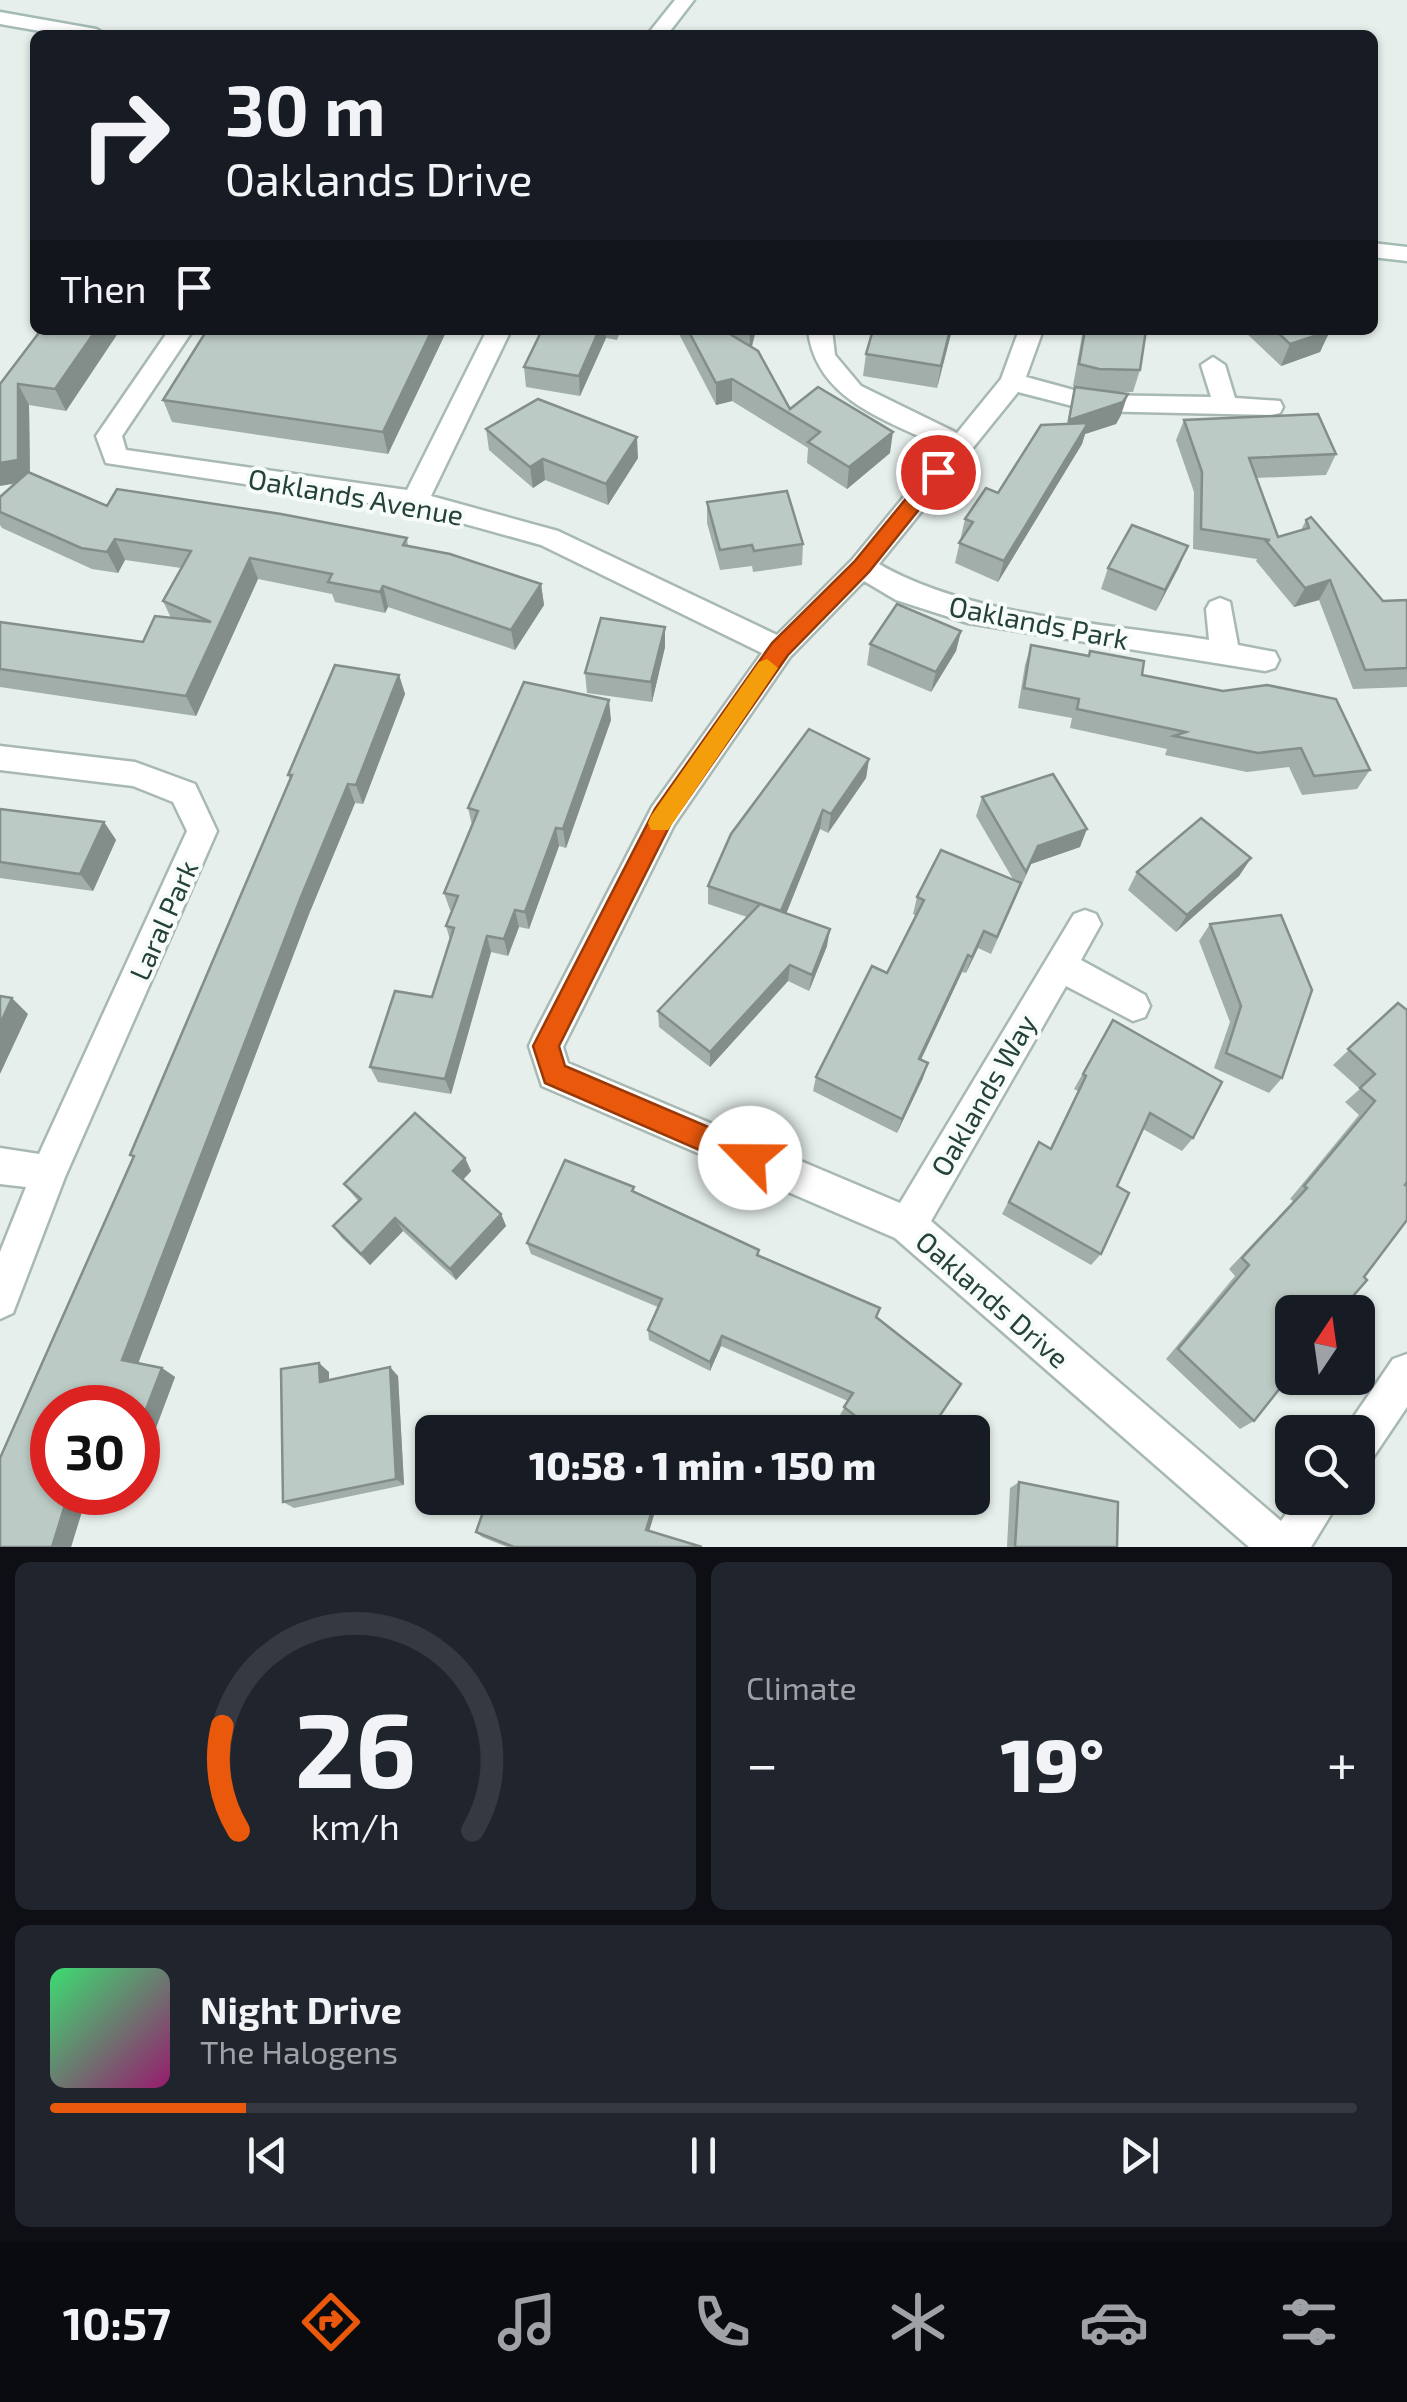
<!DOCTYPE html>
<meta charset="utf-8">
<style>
:root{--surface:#171b24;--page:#20242c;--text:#f1f3f6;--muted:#9ea1a6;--line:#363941;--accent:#ea580c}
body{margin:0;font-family:"Exo 2",sans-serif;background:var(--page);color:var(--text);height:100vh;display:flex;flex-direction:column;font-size:38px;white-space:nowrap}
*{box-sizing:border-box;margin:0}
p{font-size:32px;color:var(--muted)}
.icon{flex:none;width:55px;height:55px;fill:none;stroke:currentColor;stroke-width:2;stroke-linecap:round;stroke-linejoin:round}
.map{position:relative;height:1547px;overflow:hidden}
.panel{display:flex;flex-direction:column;gap:15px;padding:15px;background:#0d0f14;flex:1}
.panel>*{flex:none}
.banner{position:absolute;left:30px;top:30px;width:1348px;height:305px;border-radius:15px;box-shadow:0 2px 8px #0004;background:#171b24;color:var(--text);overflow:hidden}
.needle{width:65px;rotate:13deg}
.controls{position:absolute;left:1275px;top:1295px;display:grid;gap:20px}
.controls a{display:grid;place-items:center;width:100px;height:100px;border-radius:15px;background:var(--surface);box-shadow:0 2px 8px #0004;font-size:50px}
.speed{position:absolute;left:30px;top:1385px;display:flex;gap:20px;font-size:50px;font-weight:700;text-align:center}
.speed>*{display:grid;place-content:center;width:130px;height:130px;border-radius:50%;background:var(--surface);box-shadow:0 2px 8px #0004;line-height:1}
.speed .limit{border:15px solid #d22;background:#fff;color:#111}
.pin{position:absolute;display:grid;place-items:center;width:85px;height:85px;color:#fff;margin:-42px;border:5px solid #fff;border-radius:50%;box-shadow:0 2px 10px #0007}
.me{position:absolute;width:110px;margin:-55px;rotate:293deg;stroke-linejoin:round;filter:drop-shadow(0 0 8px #0008)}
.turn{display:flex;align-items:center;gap:35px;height:210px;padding:0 30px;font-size:45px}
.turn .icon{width:130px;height:130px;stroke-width:2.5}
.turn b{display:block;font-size:70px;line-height:85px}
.then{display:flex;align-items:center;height:95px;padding:0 30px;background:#0003;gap:20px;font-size:38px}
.big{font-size:75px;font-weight:800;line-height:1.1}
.panel .tile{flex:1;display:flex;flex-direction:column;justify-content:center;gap:15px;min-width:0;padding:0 35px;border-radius:15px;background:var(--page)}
.panel .dial{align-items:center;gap:0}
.dial svg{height:260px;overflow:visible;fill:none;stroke:var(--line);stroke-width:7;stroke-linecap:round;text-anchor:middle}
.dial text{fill:var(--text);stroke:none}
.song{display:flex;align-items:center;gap:30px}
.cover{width:120px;height:120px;border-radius:15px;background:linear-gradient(135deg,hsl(140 70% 55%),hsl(320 70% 35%))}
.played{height:10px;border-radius:5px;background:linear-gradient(90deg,var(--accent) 15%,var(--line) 15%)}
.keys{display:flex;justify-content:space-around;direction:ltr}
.heat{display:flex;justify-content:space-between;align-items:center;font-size:55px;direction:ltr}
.panel .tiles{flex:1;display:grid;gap:15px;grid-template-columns:1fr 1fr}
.tile:last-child{grid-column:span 2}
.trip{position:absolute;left:415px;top:1415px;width:575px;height:100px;border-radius:15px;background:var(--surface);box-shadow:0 2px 8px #0004;font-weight:800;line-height:100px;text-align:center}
.dock{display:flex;height:160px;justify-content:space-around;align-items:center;background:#090b0e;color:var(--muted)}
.dock .icon{width:70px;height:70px}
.dock .active{color:var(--accent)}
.dock b{font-size:45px;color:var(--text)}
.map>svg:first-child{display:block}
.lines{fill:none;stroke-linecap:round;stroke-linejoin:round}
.street-casing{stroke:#a8b8b2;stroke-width:5}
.secondary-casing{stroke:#a4bbb3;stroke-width:5}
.street{fill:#fff;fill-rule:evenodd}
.secondary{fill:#fff;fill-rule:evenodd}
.wall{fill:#a1aea9}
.shaded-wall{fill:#838d89}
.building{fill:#bbcac4;stroke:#838d89;stroke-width:2.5}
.route{fill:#ea580c;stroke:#983908;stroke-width:2.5}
.slow{fill:#f59e0b}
.labels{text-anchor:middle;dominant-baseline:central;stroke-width:8;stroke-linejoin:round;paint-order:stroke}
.street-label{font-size:28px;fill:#24423a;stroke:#f7fbf9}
</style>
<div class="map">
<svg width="1407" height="1547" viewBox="0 0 1407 1547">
<rect width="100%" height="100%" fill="#e6efeb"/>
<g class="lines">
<defs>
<g id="street">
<path d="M169 330H193L122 436 126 450 407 490 487 330H511L431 496 558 531 777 635 852 560 944 448C888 420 816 401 808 330H832L835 355 861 386 957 433 1001 379 1019 330H1043L1026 377 1092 395 1211 397 1201 365 1213 357 1225 365 1235 398 1280 401 1283 407 1280 413 1271 415 1092 411 1018 392 879 564C968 616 1107 624 1209 640L1206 609 1210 602 1220 598 1230 602 1238 645 1275 652 1279 660 1275 668 1265 671 968 623 896 600 864 581 790 657 674 825 563 1047 568 1063 900 1203 1074 914 1085 910 1096 914 1101 924 1081 960 1145 995 1150 1006 1145 1017 1133 1021 1066 986 931 1221 1281 1521 1297 1498H1341L1311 1547H1249L895 1238 542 1086 529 1046 534 1035 652 807 762 653 541 545 415 510 106 463 96 436Z"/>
<path d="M0 746 135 762 195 784 217 831 65 1177 13 1313 0 1319V1252L26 1187 0 1184V1148L39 1154 187 831 173 802 133 786 0 770Z"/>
<path d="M1407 1354V1407L1372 1459 1358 1465V1432L1344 1431 1393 1359Z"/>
</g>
<g id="secondary">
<path d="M675 0H694L667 35H647Z"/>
<path d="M0 12 96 29 106 35H63L0 24Z"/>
<path d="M1372 243 1407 247V261L1372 257Z"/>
</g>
</defs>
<use href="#street" class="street-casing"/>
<use href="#secondary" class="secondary-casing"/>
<use href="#street" class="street"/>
<use href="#secondary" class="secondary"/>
</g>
<g class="wall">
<path d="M41 330H120L66 411 29 405 30 473 107 506 407 538 408 546 541 584 544 605 515 650 388 607 385 613 335 602 332 594 258 579 196 716 0 687V622L143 642 171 618 163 601 181 568 125 560 118 573 92 569 2 528 0 525V497L15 484 0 384Z"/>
<path d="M447 330 388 454 172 422 163 400Z"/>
<path d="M542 330H621L617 340 606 338 580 396 526 387 524 367Z"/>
<path d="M677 330H756L752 347 790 409 890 453 847 489 807 463 808 448 732 401 716 405Z"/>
<path d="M952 330 937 388 863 376 866 354Z"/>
<path d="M1083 330H1146L1140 370 1133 392H1110L1121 415 1116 424 1085 434 1082 444 998 582 955 563 965 519 998 493 1067 424 1075 387 1080 388 1073 386Z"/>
<path d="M1243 330H1329L1320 352 1281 366Z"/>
<path d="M1184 420 1336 454 1326 475 1256 478 1278 537 1301 530 1306 520 1383 601 1407 600V687L1353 689 1319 600 1294 607 1256 561 1257 559 1193 549 1194 492 1176 440Z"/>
<path d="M486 429 638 458 608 505 545 480 533 488 489 450Z"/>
<path d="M707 502 803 544 802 565 753 572 752 566 720 570 707 523Z"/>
<path d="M1179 567 1156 611 1101 589 1108 568Z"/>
<path d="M961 631 956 651 931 692 867 665 870 644Z"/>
<path d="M1031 645 1088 656 1090 651 1142 675 1370 770 1357 789 1302 795 1289 767 1247 772 1165 755 1167 749 1070 728 1072 718 1018 708 1025 665Z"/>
<path d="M665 647 652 702 587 693 585 673Z"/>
<path d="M335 665 399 675 405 694 363 804 355 803 309 914 138 1363 162 1368 175 1377 151 1441 138 1438V1408H52V1492H88L71 1547H0V1458L133 1158 130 1155 290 780 288 775Z"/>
<path d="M611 720 566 848 559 846 529 929 519 927 508 956 491 952 451 1094 378 1082 370 1067 432 997 450 940 446 926 452 911 450 910 444 893 472 825 468 808Z"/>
<path d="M869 759 866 778 828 833 820 829 786 914 827 946 809 991 788 981 710 1067 659 1027 658 1011 747 917 708 904V886Z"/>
<path d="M982 797 1080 847 1031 864 991 954 978 948 966 973 962 972 921 1060 923 1078 897 1133 813 1091 816 1077 887 973 916 916 913 914 917 897 1014 881 976 816Z"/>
<path d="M0 809 104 822 116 840 93 891 0 878Z"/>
<path d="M1251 858 1239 876 1176 932 1128 890 1137 872Z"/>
<path d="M1210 924 1282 1078 1269 1093 1214 1068 1230 1022 1199 941Z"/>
<path d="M1398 1003 1405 1185 1292 1312 1254 1421 1240 1429 1166 1359 1235 1276 1229 1269 1293 1201 1290 1199 1359 1115 1345 1102 1360 1089 1333 1065Z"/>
<path d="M1113 1020 1193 1138 1182 1151 1143 1129 1117 1186 1101 1254 1091 1265 1002 1214 1039 1142 1050 1148 1078 1091 1074 1089Z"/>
<path d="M465 1158 471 1171 463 1180 501 1214 506 1226 456 1280 403 1231 370 1265 342 1238 333 1226 358 1201 344 1184Z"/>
<path d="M634 1187V1192L759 1250V1256L876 1317 929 1432H861L840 1415 848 1401 721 1346 710 1371 649 1340 648 1330 658 1307 531 1254 527 1243Z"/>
<path d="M329 1372V1380L398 1376 404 1485 294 1508 283 1502Z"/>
<path d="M1019 1482 1117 1547H1007L1010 1488Z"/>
<path d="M659 1498 649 1531 702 1547H507L482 1537 476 1532Z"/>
</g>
<g class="shaded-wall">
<path d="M96 330H120L66 411 55 389Z"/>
<path d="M432 330H447L388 454 383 432Z"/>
<path d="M599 330H606V338L580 396 579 376Z"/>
<path d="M751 330H756L749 356 750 334Z"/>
<path d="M950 330H952L937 388 941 366Z"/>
<path d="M1330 331 1320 352 1281 366 1290 344Z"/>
<path d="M732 379V401L716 405V383Z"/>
<path d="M18 384 29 405 30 481 0 486V463Z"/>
<path d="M1128 394 1121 415 1116 424 1085 434 1082 444 998 582 1004 561 1063 442 1069 420Z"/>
<path d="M893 432 890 453 847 489 849 467Z"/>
<path d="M637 437 638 458 608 505 606 484Z"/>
<path d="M543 459 545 480 533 488 530 467Z"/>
<path d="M115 539 125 560 118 573 107 552Z"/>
<path d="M1188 546 1179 567 1156 611 1165 590Z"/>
<path d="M250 558 258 579 196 716 186 696Z"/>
<path d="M1330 580 1319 600 1294 607 1305 588Z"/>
<path d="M541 584 544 605 515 650 511 630Z"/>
<path d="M383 586 388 607 385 613 380 592Z"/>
<path d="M665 627V647L652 702 651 682Z"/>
<path d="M961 631 956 651 931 692 936 672Z"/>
<path d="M399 675 405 694 363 804 356 785Z"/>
<path d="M609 700 611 720 566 848 563 829Z"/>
<path d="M869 759 866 778 828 833 831 814Z"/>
<path d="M348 784 355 803 309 914 136 1369 122 1360 301 897Z"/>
<path d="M823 810 820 829 780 929 781 911Z"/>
<path d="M104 822 116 840 93 891 80 874Z"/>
<path d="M556 828 559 846 529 929 525 912Z"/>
<path d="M1087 829 1080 847 1031 864 1019 890 1038 846Z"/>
<path d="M1251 858 1239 876 1176 932 1187 915Z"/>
<path d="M515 910 519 927 508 956 504 939Z"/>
<path d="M830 929 827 946 809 991 812 975Z"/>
<path d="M984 931 978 948 966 973 972 957Z"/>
<path d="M487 936 491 952 451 1094 445 1079Z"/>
<path d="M968 955 962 972 914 1074 919 1059Z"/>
<path d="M790 965 788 981 710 1067V1052Z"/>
<path d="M12 998 28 1014 0 1074V1024Z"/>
<path d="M928 1063 923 1078 897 1133 902 1119Z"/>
<path d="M465 1158 471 1171 459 1184 453 1171Z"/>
<path d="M501 1214 506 1226 456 1280 450 1269Z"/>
<path d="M395 1218 403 1231 370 1265 361 1254Z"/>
<path d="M722 1336 721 1346 710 1371V1362Z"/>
<path d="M319 1363 329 1372V1390L320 1382Z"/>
<path d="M390 1367 398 1376 404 1485 396 1479Z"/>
<path d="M162 1368 175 1377 151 1441 138 1434V1430Z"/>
<path d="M69 1492H88L71 1547H52Z"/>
<path d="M656 1498H659L648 1535 646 1530Z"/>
</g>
<g class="building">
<path d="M41 330H96L55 389 18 384V460L0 463V384Z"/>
<path d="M207 330H432L383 432 163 400Z"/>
<path d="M542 330H599L579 376 524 367Z"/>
<path d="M688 330H723L758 351 790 409 818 387 893 432 849 467 808 442 820 432 732 379 716 383Z"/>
<path d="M725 330H751L750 334Z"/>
<path d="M873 330H950L941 366 866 354Z"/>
<path d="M1085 330H1146L1140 370 1099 369 1079 364Z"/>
<path d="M1275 330H1329L1330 331 1290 344Z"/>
<path d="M1075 387 1128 394 1123 402 1069 420Z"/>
<path d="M538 399 637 437 606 484 543 459 530 467 486 429Z"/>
<path d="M1318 414 1336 454 1249 458 1278 537 1309 528 1306 520 1311 517 1383 601 1407 600V668L1365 670 1330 580 1305 588 1266 541 1270 540 1201 529 1202 472 1184 420Z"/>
<path d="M1088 423 1004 561 959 543 973 522 965 519 986 488 998 493 1041 425Z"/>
<path d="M28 472 107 506 117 489 281 514 407 538 403 545 450 554 541 584 511 630 383 586 380 592 328 582 332 574 250 558 186 696 0 669V622L143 642 155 616 211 622 163 601 191 551 115 539 107 552 81 548 0 512V497Z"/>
<path d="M787 491 803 544 754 551 752 545 720 550 707 502Z"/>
<path d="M1132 525 1188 546 1165 590 1108 568Z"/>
<path d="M897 604 961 631 936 672 870 644Z"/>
<path d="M601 618 665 627 651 682 585 673Z"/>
<path d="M1031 645 1089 656 1090 651 1144 661 1142 675 1223 691 1267 685 1336 699 1370 770 1314 776 1301 748 1258 753 1174 736 1186 732 1077 709 1079 699 1024 688Z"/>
<path d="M335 665 399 675 356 785 348 784 301 897 122 1360 162 1368 138 1430V1408H52V1492H69L52 1547H0V1458L134 1156 130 1155 292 775H288Z"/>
<path d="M524 682 609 700 563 829 556 828 525 912 515 910 504 939 487 936 445 1079 370 1067 395 991 432 997 454 928 446 926 458 896 444 893 478 811 468 808Z"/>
<path d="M809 729 869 759 831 814 823 810 781 911 708 886 731 834Z"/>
<path d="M1053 774 1087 829 1038 846 1026 872 982 797Z"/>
<path d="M0 809 104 822 80 874 0 862Z"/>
<path d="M1201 818 1251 858 1187 915 1137 872Z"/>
<path d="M941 850 1021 883 997 937 984 931 972 957 968 955 919 1059 928 1063 902 1119 816 1077 872 966 887 973 924 900 917 897Z"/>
<path d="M760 904 830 929 812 975 790 965 710 1052 658 1011Z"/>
<path d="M1281 915 1312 990 1282 1078 1226 1053 1241 1006 1210 924Z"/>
<path d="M0 996 12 998 0 1024Z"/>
<path d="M1398 1003 1407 1010V1182L1405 1185 1407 1186V1220L1364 1277 1367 1280 1339 1312H1292V1373L1254 1421 1178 1349 1249 1265 1242 1258 1307 1188 1304 1186 1375 1101 1360 1088 1375 1074 1348 1049Z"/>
<path d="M1113 1020 1222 1082 1193 1138 1150 1113 1117 1186 1129 1193 1101 1254 1009 1202 1039 1142 1051 1149 1086 1076 1083 1074Z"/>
<path d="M415 1113 465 1158 453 1171 501 1214 450 1269 395 1218 361 1254 333 1226 361 1199 344 1184Z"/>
<path d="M565 1160 634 1187 632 1191 759 1250 757 1255 880 1308 876 1317 961 1384 929 1432H875L844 1407 853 1393 722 1336 710 1362 648 1330 662 1299 527 1243Z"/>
<path d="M319 1363 320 1382 390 1367 396 1479 283 1502 281 1369Z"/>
<path d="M1019 1482 1118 1502 1117 1547H1015Z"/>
<path d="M488 1498H656L646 1530 702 1547H514L476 1532Z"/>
</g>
<path class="route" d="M938 465 945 467V477L869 572 788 655 671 823 559 1046 565 1066 760 1149 764 1158 760 1168 750 1172 545 1083 533 1046 655 809 772 643 854 562 932 467Z"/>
<path class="slow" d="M767 659 778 668 774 674 668 830H651L648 823 651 816 759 662Z"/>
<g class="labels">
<g class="street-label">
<text transform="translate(356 496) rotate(10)">Oaklands Avenue</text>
<text transform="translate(1039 622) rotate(11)">Oaklands Park</text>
<text transform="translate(163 920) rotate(-66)">Laral Park</text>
<text transform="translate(983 1095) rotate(-60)">Oaklands Way</text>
<text transform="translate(993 1299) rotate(41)">Oaklands Drive</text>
</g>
</g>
</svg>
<div class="controls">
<a><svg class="needle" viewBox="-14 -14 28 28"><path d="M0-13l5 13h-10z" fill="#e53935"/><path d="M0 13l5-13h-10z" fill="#9ea1a6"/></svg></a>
<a><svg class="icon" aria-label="search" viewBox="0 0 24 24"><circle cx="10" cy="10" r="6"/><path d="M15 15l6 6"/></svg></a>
</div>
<div class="speed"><div class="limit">30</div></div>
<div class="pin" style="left:938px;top:472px;background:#d93025"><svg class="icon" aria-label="arrive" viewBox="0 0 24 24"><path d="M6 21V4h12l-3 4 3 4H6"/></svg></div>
<svg class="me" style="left:750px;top:1158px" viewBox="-20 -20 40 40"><circle r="19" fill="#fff"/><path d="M0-13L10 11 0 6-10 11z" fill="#ea580c"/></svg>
<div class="trip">10:58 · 1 min · 150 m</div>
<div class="banner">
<div class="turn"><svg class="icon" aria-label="right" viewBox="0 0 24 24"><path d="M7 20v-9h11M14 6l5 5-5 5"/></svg><div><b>30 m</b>Oaklands Drive</div></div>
<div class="then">Then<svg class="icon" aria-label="arrive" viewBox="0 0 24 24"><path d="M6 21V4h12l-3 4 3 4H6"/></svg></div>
</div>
</div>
<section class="panel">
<div class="tiles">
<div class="tile dial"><svg viewBox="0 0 100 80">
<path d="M14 69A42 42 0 1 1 86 69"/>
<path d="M14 69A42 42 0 0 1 9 37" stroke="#ea580c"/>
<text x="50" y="56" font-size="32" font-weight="700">26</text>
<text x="50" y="72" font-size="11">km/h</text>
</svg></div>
<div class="tile"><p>Climate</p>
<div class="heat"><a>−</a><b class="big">19°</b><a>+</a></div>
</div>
<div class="tile">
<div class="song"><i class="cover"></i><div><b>Night Drive</b><p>The Halogens</p></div></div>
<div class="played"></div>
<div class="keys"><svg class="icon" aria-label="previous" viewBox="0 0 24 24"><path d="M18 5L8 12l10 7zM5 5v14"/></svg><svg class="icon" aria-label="pause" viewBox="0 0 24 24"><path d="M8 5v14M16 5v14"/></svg><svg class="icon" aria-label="next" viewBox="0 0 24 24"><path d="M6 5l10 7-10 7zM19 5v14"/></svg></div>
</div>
</div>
</section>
<nav class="dock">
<b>10:57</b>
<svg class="icon active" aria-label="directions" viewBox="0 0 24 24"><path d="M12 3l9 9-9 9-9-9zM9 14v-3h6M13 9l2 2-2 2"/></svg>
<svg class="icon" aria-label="music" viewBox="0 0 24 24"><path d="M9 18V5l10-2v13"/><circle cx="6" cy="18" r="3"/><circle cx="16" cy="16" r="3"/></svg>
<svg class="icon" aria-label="phone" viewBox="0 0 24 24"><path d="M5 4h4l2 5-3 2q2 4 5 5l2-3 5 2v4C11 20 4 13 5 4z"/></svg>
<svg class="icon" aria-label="climate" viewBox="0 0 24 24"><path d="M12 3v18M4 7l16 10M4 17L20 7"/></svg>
<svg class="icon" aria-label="car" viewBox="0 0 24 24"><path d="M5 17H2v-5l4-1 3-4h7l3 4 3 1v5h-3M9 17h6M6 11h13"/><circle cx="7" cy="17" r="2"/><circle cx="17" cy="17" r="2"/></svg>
<svg class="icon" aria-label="filters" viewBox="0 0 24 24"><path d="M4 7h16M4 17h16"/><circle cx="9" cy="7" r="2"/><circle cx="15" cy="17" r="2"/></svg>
</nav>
